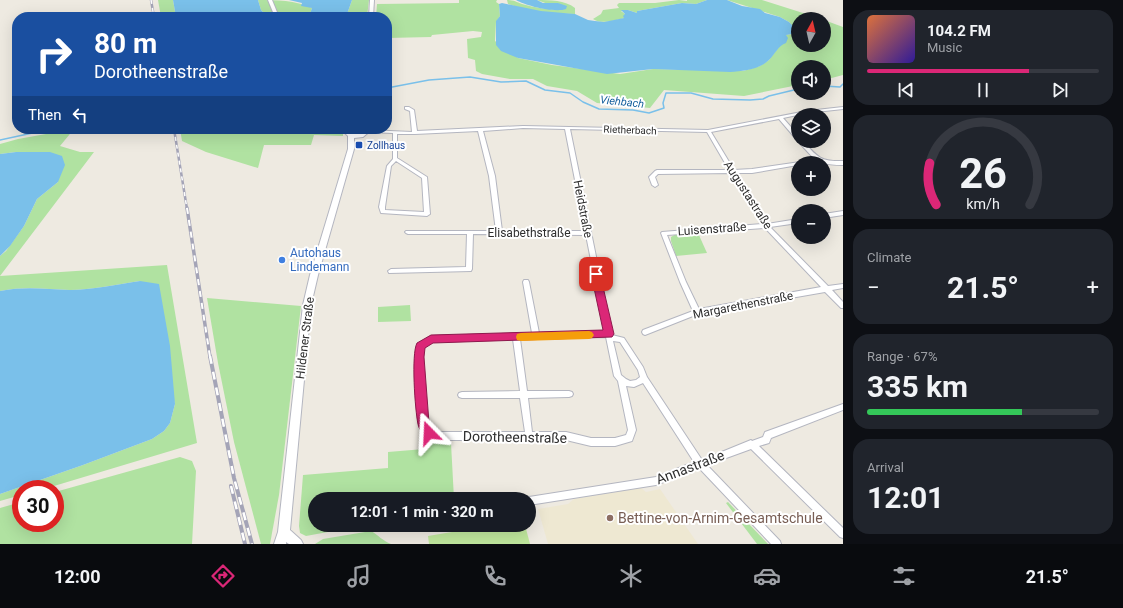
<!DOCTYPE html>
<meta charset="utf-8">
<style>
:root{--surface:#171b24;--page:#20242c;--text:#f1f3f6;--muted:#9ea1a6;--line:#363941;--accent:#db2777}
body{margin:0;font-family:Roboto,sans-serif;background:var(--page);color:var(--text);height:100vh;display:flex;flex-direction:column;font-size:15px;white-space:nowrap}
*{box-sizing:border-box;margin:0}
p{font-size:13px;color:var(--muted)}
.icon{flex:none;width:22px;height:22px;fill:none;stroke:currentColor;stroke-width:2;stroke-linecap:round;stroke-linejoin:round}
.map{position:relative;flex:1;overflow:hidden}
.details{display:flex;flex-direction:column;gap:10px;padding:10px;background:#0d0f14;width:280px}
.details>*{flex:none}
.top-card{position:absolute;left:12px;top:12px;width:380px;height:122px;border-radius:16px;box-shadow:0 4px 16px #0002;background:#1a4fa0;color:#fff;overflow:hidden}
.needle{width:26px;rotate:8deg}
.buttons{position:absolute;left:791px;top:12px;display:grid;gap:8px}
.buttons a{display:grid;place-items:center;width:40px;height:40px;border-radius:50%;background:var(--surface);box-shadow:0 4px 16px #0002;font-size:20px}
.speed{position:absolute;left:12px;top:480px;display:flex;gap:8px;font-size:20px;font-weight:700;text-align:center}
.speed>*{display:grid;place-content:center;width:52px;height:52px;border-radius:50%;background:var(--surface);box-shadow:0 4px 16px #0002;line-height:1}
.speed .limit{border:6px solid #d22;background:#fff;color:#111}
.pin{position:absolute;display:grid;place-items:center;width:34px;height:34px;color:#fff;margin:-17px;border-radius:8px;box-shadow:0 2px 6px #0006}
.me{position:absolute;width:44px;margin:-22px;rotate:339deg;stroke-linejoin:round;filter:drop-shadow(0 0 3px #0008)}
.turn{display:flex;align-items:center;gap:14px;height:84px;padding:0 16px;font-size:18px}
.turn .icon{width:52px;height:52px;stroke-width:2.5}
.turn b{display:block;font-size:28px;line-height:34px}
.then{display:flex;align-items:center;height:38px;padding:0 16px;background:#0003;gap:8px;font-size:15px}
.big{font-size:30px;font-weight:700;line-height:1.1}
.details .widget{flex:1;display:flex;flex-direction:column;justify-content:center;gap:6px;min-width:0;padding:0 14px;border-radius:16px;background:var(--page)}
.details .dial{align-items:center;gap:0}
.dial svg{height:104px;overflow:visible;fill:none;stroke:var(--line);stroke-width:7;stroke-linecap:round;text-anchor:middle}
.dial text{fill:var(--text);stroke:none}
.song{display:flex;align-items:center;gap:12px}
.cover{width:48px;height:48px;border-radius:6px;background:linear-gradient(135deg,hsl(20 70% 55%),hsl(250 70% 35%))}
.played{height:4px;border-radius:2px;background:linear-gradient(90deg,var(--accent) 70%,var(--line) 70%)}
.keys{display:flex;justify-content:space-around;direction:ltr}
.heat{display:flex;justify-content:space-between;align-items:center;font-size:22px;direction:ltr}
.charge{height:6px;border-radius:3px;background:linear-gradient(90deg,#34c759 67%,var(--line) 0)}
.trip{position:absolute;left:308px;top:492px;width:228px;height:40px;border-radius:20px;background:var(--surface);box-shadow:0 4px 16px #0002;font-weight:700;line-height:40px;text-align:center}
.menu{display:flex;height:64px;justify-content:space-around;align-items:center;background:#090b0e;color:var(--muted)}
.menu .icon{width:28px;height:28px}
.menu .current{color:var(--accent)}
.menu b{font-size:18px;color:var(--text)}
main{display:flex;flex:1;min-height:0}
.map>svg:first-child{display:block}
.education{fill:#eee8d2}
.green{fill:#b0e2a1}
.pitch{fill:#c0e89d}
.water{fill:#7ac0ea}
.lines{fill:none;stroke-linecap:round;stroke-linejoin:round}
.stream{stroke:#7ac0ea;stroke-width:1.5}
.minor-casing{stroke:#b4b6c0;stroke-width:2}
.secondary-casing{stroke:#b4b6c0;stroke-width:2}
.minor{fill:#fff;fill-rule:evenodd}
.secondary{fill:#fff;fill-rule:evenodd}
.rail-far2-casing{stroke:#a4a4b7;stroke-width:2.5}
.rail-far1-casing{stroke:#a4a4b7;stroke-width:3.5}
.rail-casing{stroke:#a4a4b7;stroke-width:4}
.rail-far2{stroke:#fff;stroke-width:1.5;stroke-dasharray:4;stroke-linecap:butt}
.rail-far1{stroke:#fff;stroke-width:2;stroke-dasharray:6;stroke-linecap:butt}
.rail{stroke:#fff;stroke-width:2.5;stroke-dasharray:8;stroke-linecap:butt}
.route{fill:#db2777;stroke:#8e194d}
.slow{fill:#f59e0b}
.transit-dot{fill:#1a4fb4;stroke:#fff;stroke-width:1.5}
.shop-dot{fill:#3f7fe0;stroke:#fff;stroke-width:1.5}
.education-dot{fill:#8d6e63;stroke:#fff;stroke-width:1.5}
.labels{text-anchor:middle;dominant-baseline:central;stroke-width:4;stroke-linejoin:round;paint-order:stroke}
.far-street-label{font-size:10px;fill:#2e2e2e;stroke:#fff}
.far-transit-label{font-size:10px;fill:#164399;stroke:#fff;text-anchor:start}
.far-water-label{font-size:11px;font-style:italic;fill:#145e9c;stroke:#fff}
.street-label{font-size:12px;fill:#2e2e2e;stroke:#fff}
.shop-label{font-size:12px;fill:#366cbe;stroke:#fff;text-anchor:start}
.near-street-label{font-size:14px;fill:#2e2e2e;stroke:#fff}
.near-education-label{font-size:14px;fill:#785e54;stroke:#fff;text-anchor:start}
</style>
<main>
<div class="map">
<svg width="843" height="544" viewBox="0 0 843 544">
<rect width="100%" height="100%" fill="#eeeae1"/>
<path class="education" d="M641 488 646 492 660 489 698 544H548L538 509 568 504 574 499Z"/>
<g class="green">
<path d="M158 0H173L176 17H161Z"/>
<path d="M258 0C277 0 295 0 312 8L309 17H264V13L261 10Z"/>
<path d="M352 0H369L367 17H346Z"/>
<path d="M459 0H497L496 2 499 4 500 16 496 22 495 41 518 58 552 65 620 74 653 69 743 71 760 66 769 60 781 44 785 35 792 34 795 29 789 22 780 17 727 0H762L822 19H798V45H824V20L843 27V75L824 80V67H798V85L744 96 664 90 650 108 597 103 577 91 547 86 533 79H510L482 74 476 71 475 60 468 58 467 39 481 37 482 32 473 31 432 35 431 37 387 38V17H376L377 4 459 3Z"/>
<path d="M507 0C514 0 516 2 522 4 535 8 548 9 561 10L558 3 548 4 537 0C550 0 565 0 575 8V14C553 14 529 11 508 4Z"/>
<path d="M679 0 687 1V0H707L696 4 682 3 637 11V13L628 10 621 11 625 14V18C616 20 601 25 593 19L601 14 603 10 619 8 617 5 619 3H655Z"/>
<path d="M74 129 60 146 80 152H94L0 276 167 265 197 443 44 489H21V495L0 501V494L83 465 152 439 164 431 170 423 175 404 140 281C119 284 90 290 70 290 46 289 24 286 0 291V256L6 251 24 226 37 199 58 182 50 152H16L0 154V144L18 139Z"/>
<path d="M180 129H343V136L314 135 311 145H264L258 168 206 152 182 141Z"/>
<path d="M698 233 707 253 676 256 671 241V237L676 234Z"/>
<path d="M207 298 301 306 279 495 270 544H261L234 442 218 363Z"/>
<path d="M410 305 411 321 378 322V307Z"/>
<path d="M423 439 432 443H451L454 499H315V525H366L306 536 300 533 299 526 303 475 388 468V452L424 449Z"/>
<path d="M180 457 192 461 196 471 192 544H0V508L21 502V523H55V492Z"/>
<path d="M728 502 768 544H757L726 503Z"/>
<path d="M371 531C378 535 383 541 391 544H315L323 539Z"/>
</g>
<path class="pitch" d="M494 525H525L530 544H429L428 536Z"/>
<g class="water">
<path d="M173 0H258L261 10 264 13V17H176Z"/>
<path d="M289 0H352L346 17H309L312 8 301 6 302 3Z"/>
<path d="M516 0H537L543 3H558L567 6 566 9C555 13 526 6 516 0Z"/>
<path d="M707 0H727L742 6 760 9 765 13 780 17 789 22 795 28 792 34 786 35 788 38 786 43C778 46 775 54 769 60 759 70 743 71 730 72L653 69 607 74 518 58 501 51 496 45V21L500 16 499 4 502 3 541 11 575 14 588 20 595 21 604 22 624 18 623 16 625 14 621 10H628L637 13V11L682 3 696 4Z"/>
<path d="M16 152H50L62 156 65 165 58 182 37 199 24 226 10 246 0 256V154Z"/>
<path d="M140 281 159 284 170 346 175 404 170 423 164 431 152 439 83 465 0 494V291C24 286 46 289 70 290 90 290 119 284 140 281Z"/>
</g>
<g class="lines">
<g class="stream">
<path d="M824 86 840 87 843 84"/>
<path d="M387 88 429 80 470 77 501 82 526 81 545 90 570 93 583 102 599 109 633 110 649 113 664 108 663 103 666 93H691L713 99 750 100 763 99 769 96 798 89"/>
<path d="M0 140 51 129"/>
</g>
<defs>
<g id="minor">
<path d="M268 0H272L279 17H275Z"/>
<path d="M405 107H409L414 110 417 131 523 126 708 130 807 111 843 107V109L807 113 783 118 798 135V139H796L779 119 711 132 734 170 752 169 800 162V163H798V165L752 173H736L767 224 798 219V223L770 227 828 286 843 284V288L832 290 843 302V308H841L825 292 698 314 645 335 643 334 642 332 643 330 693 311 680 282 661 233 662 232 762 224 731 173 658 174 655 177 658 185 655 187 652 185 649 177 655 171 657 170H729L707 132 570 129 612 335 624 338 643 367 647 377 702 460 751 440 752 441 763 437 765 432 843 404V410L771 438 769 443 759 446 843 528V538L840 537 751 449 707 465 780 541 781 544H771L699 468 656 485 529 505V499H526L529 497 656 477 694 462 643 383 634 387 626 386 636 430 632 441 615 446H591L566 440H437L426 436 419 425 415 357 418 344 431 336 532 333 523 282 524 280H528L529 282 539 333 605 331 586 235 473 234 472 269 471 271 389 273 388 271 391 269 466 267 467 234H408L406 233 405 232 406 231H496L489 176 478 131 415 134H397V158L427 177 430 214 427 216 381 213 379 207 387 166 393 159V133L367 132 365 131 367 130 412 132 410 111 405 109ZM523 128 565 129 585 231H502L495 176 483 131ZM396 161 422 178 424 212 385 210V207L391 166ZM765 228 821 287 699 309 686 282 667 235ZM606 337 614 376 618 381 628 430 626 435 615 438H591L566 432H532L528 398 569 397 572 396 573 394 572 392 569 391H527L520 339ZM513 339 520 391 462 392 459 393 458 395 459 397 462 398H520L525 432H437L432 430 427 424 421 357 423 348 432 342ZM613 341 620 342 638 370 640 377 636 380 630 381 626 379 621 375Z"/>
<path d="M798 140 803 141C817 157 821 162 843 161V165C826 165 817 163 806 150 803 147 800 144 798 140Z"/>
<path d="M843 211V215L824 218V214Z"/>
</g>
<g id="secondary">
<path d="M370 0H374L373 17H369Z"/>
<path d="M345 129H351V132L356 134 361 133 364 129H370V131L363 137 354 138V149L318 275 311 305 290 530 301 540 303 544H289L286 542V544H274L278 532 303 305 310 275 348 149V136L345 133Z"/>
</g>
</defs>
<use href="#minor" class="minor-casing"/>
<use href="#secondary" class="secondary-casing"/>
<use href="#minor" class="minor"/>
<use href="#secondary" class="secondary"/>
<defs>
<g id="rail-far2">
<path d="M151 0 154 17"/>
<path d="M174 129 187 209"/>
</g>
<path id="rail-far1" d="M187 208 210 357"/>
<g id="rail">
<path d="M210 356 234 478 252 544"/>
<path d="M231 486 245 544"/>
</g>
</defs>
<use href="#rail-far2" class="rail-far2-casing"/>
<use href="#rail-far1" class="rail-far1-casing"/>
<use href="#rail" class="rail-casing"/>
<use href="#rail-far2" class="rail-far2"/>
<use href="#rail-far1" class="rail-far1"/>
<use href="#rail" class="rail"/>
</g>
<path class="route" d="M596 271 600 274 614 334 612 337 433 343 425 348 424 357 429 423 435 433 433 437 429 438C424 436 419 430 418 424 415 410 411 354 417 343L431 335 603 330 591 274Z"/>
<path class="slow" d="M589 331 592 332 594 335 592 338 589 339 521 341 517 340 516 337 517 334 521 333Z"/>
<rect class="transit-dot" x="355" y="141" width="8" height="8" rx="2"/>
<circle class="shop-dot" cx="282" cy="260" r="4"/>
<circle class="education-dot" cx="610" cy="518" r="4"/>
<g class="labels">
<g class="far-street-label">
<text transform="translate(630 130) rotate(2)">Rietherbach</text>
</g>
<g class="far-transit-label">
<text x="367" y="145">Zollhaus</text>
</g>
<g class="far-water-label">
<text transform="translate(622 102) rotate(6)">Viehbach</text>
</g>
<g class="street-label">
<text transform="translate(748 195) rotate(57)">Augustastraße</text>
<text transform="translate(583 209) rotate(79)">Heidstraße</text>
<text transform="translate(712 229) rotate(-4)">Luisenstraße</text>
<text x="529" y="233">Elisabethstraße</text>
<text transform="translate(743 305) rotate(-11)">Margarethenstraße</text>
<text transform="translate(305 338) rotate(-83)">Hildener Straße</text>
</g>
<g class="shop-label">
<text x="290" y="253">Autohaus<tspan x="290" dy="14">Lindemann</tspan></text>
</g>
<g class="near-street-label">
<text transform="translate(515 437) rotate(1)">Dorotheenstraße</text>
<text transform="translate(690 467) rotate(-21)">Annastraße</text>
</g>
<g class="near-education-label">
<text x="618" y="518">Bettine-von-Arnim-Gesamtschule</text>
</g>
</g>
</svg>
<div class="buttons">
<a><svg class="needle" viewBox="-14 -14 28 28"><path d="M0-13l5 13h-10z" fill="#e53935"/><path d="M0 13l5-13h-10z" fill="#9ea1a6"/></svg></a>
<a><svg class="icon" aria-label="sound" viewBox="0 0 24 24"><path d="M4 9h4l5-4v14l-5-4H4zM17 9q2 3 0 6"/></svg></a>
<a><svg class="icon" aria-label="layers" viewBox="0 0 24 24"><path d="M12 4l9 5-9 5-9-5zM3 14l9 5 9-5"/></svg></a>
<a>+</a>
<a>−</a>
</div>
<div class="speed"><div class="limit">30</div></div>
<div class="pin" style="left:596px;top:274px;background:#d93025"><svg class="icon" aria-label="arrive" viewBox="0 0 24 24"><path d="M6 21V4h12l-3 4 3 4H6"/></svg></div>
<svg class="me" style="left:429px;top:433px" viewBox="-20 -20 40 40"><path d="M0-17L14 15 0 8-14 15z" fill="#db2777" stroke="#fff" stroke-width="4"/></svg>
<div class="trip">12:01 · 1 min · 320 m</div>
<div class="top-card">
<div class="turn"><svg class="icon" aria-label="right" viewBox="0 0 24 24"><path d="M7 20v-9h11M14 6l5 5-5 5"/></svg><div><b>80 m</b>Dorotheenstraße</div></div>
<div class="then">Then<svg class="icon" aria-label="left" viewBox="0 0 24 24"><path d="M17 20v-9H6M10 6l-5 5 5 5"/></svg></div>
</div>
</div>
<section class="details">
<div class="widget">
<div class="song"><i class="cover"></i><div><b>104.2 FM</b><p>Music</p></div></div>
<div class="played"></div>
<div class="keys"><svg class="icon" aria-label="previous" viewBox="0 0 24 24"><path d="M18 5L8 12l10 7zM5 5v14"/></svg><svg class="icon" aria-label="pause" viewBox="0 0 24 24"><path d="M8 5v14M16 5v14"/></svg><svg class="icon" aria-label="next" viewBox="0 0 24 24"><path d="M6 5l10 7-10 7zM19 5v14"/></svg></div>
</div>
<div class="widget dial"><svg viewBox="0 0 100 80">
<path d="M14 69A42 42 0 1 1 86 69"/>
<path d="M14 69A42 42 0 0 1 9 37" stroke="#db2777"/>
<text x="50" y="56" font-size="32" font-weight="700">26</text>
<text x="50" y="72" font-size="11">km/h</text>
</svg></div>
<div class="widget"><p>Climate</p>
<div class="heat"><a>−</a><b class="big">21.5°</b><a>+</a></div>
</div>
<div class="widget"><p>Range · 67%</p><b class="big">335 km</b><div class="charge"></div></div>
<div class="widget"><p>Arrival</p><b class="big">12:01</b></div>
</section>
</main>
<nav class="menu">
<b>12:00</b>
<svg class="icon current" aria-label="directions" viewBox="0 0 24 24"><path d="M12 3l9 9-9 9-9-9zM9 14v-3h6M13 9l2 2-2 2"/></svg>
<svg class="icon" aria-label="music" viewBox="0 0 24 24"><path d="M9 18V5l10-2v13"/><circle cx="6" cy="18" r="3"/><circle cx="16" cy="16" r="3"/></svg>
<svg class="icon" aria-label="phone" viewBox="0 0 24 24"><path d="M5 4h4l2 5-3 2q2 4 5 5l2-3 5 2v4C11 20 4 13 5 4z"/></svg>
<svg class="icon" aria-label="climate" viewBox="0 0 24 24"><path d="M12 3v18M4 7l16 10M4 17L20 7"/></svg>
<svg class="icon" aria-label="car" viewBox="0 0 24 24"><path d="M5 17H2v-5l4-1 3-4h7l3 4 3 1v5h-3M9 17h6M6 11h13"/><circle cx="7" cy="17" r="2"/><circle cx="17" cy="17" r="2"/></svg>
<svg class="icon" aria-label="filters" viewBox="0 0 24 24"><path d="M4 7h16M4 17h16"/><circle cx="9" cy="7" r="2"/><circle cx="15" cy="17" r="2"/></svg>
<b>21.5°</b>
</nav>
